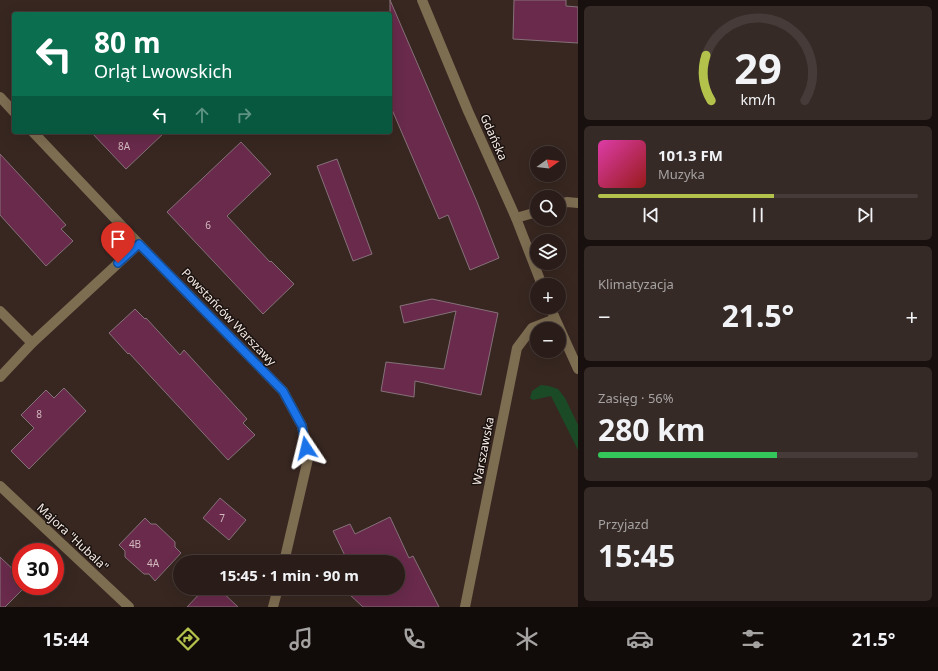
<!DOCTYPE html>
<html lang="pl">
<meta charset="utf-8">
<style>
:root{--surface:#2a1d19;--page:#362a26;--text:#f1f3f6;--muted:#a5a2a2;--line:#463b38;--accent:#b3c24b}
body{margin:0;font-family:"Noto Sans",sans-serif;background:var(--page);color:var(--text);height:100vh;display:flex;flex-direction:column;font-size:15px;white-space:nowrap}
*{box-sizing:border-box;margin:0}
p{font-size:13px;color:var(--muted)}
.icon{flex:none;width:22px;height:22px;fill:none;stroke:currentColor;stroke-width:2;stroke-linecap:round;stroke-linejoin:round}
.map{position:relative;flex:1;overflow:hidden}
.details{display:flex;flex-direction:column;gap:6px;padding:6px;background:#17100e;width:360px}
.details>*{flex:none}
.banner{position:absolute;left:12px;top:12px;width:380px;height:122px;border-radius:4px;box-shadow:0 4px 16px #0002,0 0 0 1px var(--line);background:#0b6e4f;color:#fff;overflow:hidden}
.needle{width:26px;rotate:75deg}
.fabs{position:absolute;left:530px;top:146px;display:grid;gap:8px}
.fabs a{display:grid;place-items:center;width:36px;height:36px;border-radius:50%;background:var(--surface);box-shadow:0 4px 16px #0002,0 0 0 1px var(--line);font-size:20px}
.speed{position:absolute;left:12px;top:543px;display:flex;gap:8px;font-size:20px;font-weight:700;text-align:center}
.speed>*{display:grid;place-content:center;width:52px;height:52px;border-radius:50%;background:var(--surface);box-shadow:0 4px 16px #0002,0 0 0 1px var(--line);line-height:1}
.speed .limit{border:6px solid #d22;background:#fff;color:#111}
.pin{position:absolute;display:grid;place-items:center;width:34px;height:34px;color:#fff;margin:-41px -17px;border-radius:50% 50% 50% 0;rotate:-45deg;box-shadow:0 0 4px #0007}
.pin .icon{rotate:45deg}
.me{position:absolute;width:44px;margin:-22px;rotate:350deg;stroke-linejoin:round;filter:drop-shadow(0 0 3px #0008)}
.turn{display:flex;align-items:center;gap:14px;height:84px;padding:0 16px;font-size:18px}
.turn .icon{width:52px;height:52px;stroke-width:2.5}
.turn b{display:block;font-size:28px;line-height:34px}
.lanes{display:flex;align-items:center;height:38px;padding:0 16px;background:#0003;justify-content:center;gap:20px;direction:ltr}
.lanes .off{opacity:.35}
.big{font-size:30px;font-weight:700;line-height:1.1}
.details .tile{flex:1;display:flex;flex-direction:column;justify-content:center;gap:6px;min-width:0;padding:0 14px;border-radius:6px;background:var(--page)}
.details .dial{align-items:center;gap:0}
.dial svg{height:104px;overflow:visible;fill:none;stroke:var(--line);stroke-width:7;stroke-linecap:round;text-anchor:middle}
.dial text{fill:var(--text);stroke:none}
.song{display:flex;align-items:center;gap:12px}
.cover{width:48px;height:48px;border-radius:6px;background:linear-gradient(135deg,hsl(320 70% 55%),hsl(0 70% 35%))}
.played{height:4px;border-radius:2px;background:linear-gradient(90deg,var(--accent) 55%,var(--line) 55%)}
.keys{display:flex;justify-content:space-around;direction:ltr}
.heat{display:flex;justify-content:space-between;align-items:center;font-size:22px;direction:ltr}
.charge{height:6px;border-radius:3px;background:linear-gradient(90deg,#34c759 56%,var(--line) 0)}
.trip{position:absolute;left:173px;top:555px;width:232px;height:40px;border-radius:20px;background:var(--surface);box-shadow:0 4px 16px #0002,0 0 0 1px var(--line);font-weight:700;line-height:40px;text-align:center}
.tabs{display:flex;height:64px;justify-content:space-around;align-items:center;background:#110c0a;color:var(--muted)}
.tabs .icon{width:28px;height:28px}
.tabs .current{color:var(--accent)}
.tabs b{font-size:18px;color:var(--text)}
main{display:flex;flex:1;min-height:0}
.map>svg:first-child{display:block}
.green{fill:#1a4a26}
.building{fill:#692a4b;stroke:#857179}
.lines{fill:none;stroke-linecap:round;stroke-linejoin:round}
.minor{stroke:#7d6d51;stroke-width:10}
.route-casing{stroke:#114b97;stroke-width:10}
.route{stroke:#1a73e8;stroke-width:7}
.labels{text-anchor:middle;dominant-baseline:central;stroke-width:3;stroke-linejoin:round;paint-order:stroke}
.number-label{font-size:10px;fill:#d3babe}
.street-label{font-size:12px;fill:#f6eae5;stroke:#1a120f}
</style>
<main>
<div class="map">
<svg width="578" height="607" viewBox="0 0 578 607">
<rect width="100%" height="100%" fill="#382721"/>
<path class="green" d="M541 385 549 386 558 389 565 398 578 425V450L551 396 533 400 530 398 532 391Z"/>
<g class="building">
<path d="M390 0 477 202 499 258 470 270 448 215 439 219 390 105Z"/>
<path d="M514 0H566V6L578 7V43L513 39Z"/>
<path d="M91 132H165L126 169Z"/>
<path d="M241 142 271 174 227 216 270 262 271 261 294 284 263 314 167 212Z"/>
<path d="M0 154 66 225 61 229 73 241 46 266 0 215Z"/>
<path d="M337 159 372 254 353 261 317 166Z"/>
<path d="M432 299 498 313 481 395 415 381 414 397 381 391 386 362 444 369 456 311 404 323 400 306Z"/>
<path d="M135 309 145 319 146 318 180 355 184 350 247 419 243 423 255 435 228 460 129 353 128 354 109 333Z"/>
<path d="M64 388 86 411 29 469 11 451 34 428 21 415 46 390 54 398Z"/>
<path d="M220 498 246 520 229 540 203 518Z"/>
<path d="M390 517 409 558 413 556 439 607H363L349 594 354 588H398V562H348L333 531 350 524 355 534Z"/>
<path d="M145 518 151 524H156L175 542V547L181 553 155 581 149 574H144L125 557V551L119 545Z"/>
<path d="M0 557 19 575 18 580 21 583V586L25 587 5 607H0Z"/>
<path d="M205 588H218L238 607H187Z"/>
</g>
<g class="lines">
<g class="minor">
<path d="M422 0 468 111 516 218 542 285"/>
<path d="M0 97 14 112"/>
<path d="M33 132 139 244 283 391 302 426 308 459 284 562"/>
<path d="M559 205 567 202 578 203"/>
<path d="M516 218 537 212"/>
<path d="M550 307 578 369"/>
<path d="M0 311 32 343"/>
<path d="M0 377 32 343 139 244"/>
<path d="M0 486 129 607"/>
<path d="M273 607 278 588"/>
<path d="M465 607 517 348 532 328 555 319"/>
</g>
</g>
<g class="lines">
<defs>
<path id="route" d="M118 263 139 244 283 391 302 426 306 448"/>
</defs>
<use href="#route" class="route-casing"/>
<use href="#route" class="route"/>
</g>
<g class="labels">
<g class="number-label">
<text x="124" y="146">8A</text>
<text x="208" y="225">6</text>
<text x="39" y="414">8</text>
<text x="222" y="518">7</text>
<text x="135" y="544">4B</text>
<text x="153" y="563">4A</text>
</g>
<g class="street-label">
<text transform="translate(494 137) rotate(66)">Gdańska</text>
<text transform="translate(229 317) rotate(46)">Powstańców Warszawy</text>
<text transform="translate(483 451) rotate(-79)">Warszawska</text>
<text transform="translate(73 537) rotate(43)">Majora "Hubala"</text>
</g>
</g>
</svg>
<div class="fabs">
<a><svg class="needle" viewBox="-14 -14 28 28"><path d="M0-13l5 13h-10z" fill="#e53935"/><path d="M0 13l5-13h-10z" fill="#a5a2a2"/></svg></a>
<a><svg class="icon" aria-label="search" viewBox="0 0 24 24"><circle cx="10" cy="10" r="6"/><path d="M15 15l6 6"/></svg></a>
<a><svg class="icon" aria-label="layers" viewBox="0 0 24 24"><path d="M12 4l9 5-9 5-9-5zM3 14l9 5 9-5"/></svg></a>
<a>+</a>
<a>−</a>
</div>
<div class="speed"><div class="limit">30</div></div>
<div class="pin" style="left:118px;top:263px;background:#d93025"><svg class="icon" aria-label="arrive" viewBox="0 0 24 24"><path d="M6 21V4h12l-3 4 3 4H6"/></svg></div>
<svg class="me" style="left:306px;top:448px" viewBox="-20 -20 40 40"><path d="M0-17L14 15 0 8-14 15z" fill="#1a73e8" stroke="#fff" stroke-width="4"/></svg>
<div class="trip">15:45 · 1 min · 90 m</div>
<div class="banner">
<div class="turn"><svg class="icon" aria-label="left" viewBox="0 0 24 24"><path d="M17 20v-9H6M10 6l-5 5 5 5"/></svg><div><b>80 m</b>Orląt Lwowskich</div></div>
<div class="lanes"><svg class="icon" aria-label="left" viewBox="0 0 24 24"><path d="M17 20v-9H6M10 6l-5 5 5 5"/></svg><svg class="icon off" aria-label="ahead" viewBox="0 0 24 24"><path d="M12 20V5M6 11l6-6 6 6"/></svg><svg class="icon off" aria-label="right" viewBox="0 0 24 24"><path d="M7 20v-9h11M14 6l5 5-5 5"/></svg></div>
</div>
</div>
<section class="details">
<div class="tile dial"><svg viewBox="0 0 100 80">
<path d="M14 69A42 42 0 1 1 86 69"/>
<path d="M14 69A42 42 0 0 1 10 34" stroke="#b3c24b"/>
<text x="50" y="56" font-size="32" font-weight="700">29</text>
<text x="50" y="72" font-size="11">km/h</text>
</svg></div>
<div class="tile">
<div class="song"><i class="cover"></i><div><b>101.3 FM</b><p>Muzyka</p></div></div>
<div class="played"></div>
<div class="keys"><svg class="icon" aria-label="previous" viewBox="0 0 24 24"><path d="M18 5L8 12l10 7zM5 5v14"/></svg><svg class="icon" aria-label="pause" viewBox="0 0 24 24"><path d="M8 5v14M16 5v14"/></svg><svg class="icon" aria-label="next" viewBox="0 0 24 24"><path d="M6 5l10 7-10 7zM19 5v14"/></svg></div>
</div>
<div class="tile"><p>Klimatyzacja</p>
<div class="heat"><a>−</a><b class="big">21.5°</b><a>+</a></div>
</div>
<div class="tile"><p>Zasięg · 56%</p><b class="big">280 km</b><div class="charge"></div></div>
<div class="tile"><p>Przyjazd</p><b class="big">15:45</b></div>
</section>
</main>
<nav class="tabs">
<b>15:44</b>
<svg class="icon current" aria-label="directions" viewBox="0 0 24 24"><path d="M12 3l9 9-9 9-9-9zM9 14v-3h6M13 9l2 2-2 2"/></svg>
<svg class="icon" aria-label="music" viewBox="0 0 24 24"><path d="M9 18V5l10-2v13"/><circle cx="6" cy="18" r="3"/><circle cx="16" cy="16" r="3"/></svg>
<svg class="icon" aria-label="phone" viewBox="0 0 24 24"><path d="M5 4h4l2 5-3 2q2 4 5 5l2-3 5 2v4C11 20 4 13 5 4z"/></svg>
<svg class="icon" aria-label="climate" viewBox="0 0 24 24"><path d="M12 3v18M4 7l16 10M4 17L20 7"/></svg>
<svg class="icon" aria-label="car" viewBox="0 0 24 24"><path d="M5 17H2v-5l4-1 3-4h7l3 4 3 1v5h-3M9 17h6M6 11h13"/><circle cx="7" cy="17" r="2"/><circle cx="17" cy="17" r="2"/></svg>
<svg class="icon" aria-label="filters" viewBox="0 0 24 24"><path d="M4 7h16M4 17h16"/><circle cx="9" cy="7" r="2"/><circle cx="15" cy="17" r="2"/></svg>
<b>21.5°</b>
</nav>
